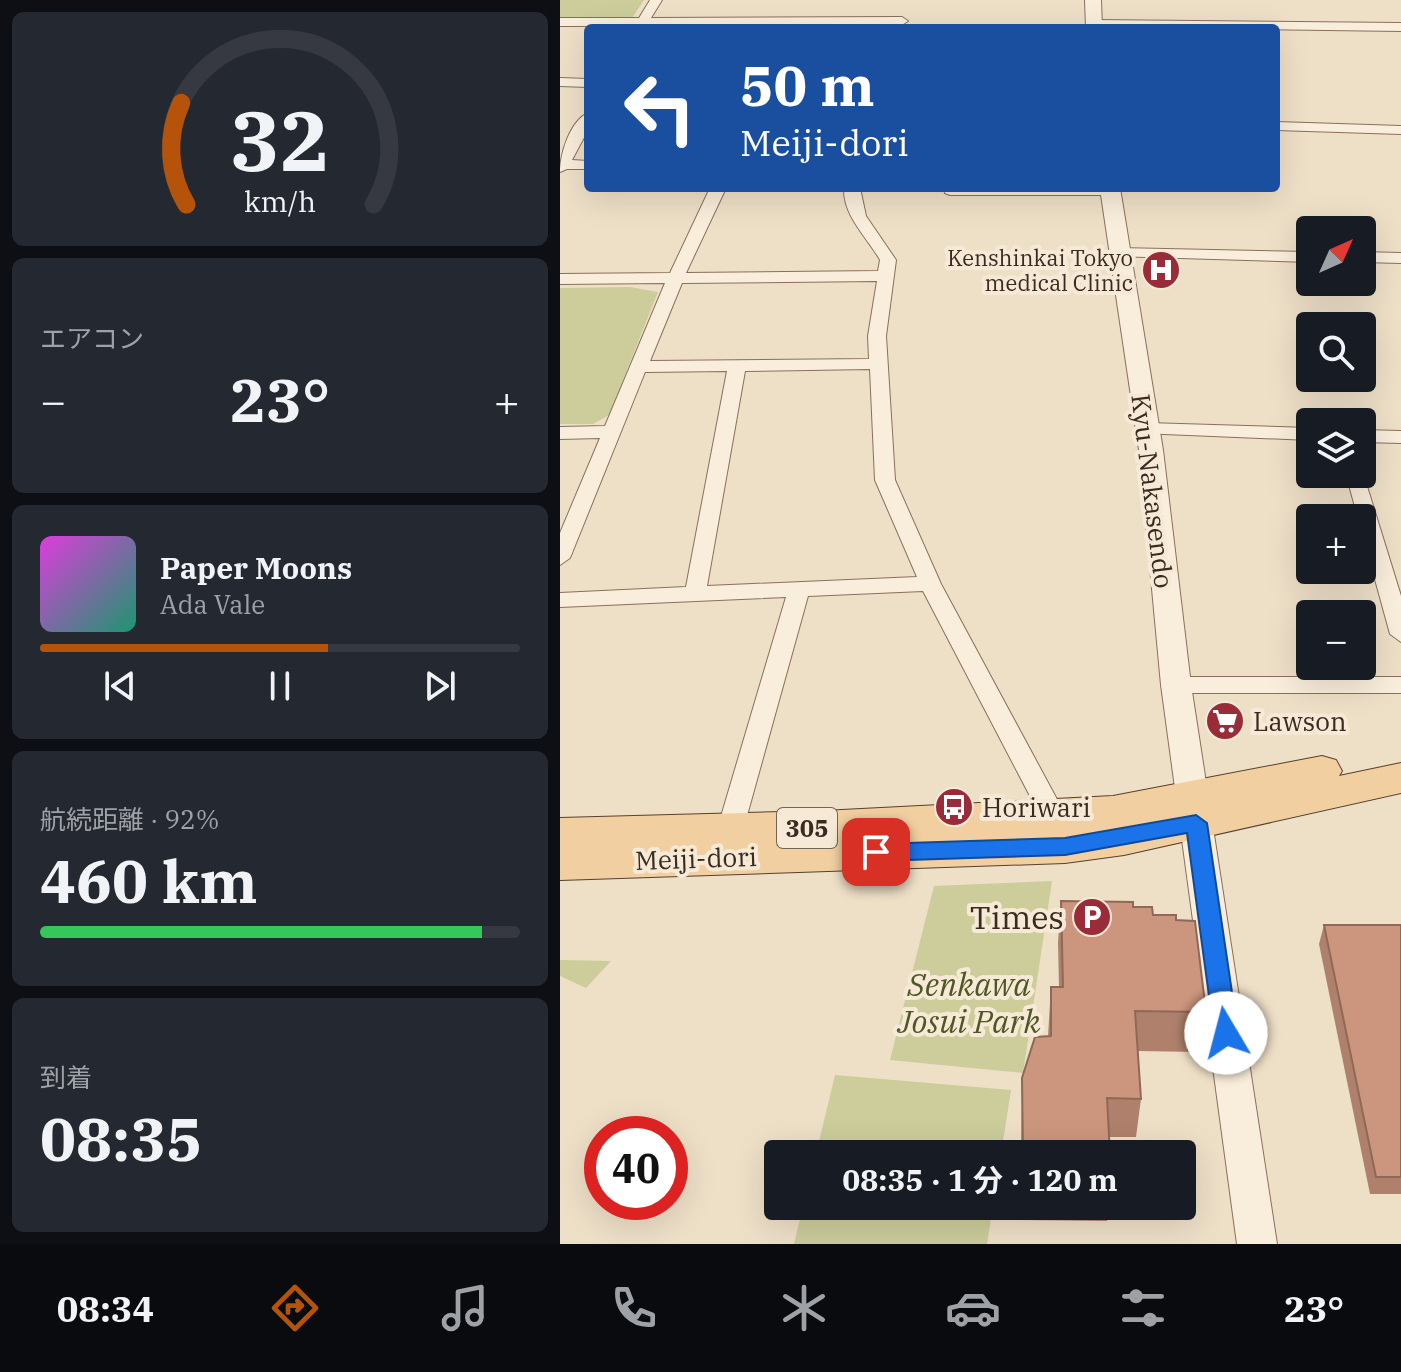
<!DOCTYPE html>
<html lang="ja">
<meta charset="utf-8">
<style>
:root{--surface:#171b24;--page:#242831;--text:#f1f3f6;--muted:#9ea1a6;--line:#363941;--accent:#b45309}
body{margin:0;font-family:"IBM Plex Serif","Noto Sans JP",serif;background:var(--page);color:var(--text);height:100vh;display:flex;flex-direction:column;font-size:30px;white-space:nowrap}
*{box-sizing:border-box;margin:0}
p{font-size:26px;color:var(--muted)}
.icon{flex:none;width:44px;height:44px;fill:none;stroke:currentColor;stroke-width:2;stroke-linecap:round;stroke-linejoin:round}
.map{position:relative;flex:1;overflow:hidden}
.drawer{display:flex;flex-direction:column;gap:12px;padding:12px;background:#0d0f14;width:560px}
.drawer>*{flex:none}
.guide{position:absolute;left:24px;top:24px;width:696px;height:168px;border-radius:8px;box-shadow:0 8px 32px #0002;background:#1a4fa0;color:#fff;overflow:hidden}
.needle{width:52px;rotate:45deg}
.tools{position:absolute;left:736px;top:216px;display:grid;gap:16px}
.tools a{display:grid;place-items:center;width:80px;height:80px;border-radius:8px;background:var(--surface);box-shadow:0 8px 32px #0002;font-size:40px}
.speed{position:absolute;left:24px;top:1116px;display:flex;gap:16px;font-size:40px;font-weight:700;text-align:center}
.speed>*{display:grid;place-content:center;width:104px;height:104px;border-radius:50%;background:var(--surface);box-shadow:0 8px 32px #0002;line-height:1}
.speed .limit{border:12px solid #d22;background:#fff;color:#111}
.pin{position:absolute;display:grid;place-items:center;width:68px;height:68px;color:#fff;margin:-34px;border-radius:16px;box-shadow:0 4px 12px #0006}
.me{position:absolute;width:88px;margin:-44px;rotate:352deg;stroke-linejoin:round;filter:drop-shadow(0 0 6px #0008)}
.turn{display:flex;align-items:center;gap:28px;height:168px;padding:0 24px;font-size:36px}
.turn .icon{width:104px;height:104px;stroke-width:2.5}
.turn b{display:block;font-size:56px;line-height:68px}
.big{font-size:60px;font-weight:700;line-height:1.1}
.drawer .widget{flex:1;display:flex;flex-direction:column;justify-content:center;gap:12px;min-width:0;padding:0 28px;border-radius:12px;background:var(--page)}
.drawer .dial{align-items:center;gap:0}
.dial svg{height:208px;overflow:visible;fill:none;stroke:var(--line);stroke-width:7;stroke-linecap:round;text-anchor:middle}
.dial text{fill:var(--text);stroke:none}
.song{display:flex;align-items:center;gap:24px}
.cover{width:96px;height:96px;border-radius:12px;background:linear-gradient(135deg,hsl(300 70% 55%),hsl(160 70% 35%))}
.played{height:8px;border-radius:4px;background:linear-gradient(90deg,var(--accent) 60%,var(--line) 60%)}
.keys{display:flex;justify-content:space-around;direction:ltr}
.heat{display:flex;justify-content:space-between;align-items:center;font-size:44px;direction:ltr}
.charge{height:12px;border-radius:6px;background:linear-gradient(90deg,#34c759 92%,var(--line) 0)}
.trip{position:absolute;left:204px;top:1140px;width:432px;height:80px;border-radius:8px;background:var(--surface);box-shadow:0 8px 32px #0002;font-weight:700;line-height:80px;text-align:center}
.dock{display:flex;height:128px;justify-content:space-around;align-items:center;background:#090b0e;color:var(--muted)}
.dock .icon{width:56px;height:56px}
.dock .current{color:var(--accent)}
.dock b{font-size:36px;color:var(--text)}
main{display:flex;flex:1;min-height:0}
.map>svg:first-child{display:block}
.green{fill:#cccd9b}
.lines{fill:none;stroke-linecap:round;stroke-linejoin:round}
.minor-casing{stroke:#8a705c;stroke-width:2}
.tertiary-casing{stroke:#8a705c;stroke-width:2}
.primary-casing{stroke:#583f30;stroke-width:2}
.minor{fill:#f9eddb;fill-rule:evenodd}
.tertiary{fill:#f9eddb;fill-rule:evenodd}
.primary{fill:#f1cfa0;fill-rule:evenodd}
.wall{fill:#af816c}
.building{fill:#cc967e;stroke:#8f6958;stroke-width:2}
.route{fill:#1a73e8;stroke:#114b97;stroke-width:2}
.labels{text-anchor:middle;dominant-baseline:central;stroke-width:8;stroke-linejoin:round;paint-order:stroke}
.far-poi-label{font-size:22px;fill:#3b2a20;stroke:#f6ead7;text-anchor:end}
.shield{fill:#f6ead7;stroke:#736457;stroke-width:2}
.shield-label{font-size:24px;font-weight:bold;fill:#3b2a20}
.street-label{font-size:26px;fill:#3b2a20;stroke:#f6ead7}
.poi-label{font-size:26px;fill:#3b2a20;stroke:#f6ead7;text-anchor:start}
.near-poi-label{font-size:32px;fill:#3b2a20;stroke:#f6ead7;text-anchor:end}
.near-park-label{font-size:32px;font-style:italic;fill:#505727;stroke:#f6ead7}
</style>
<main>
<section class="drawer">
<div class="widget dial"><svg viewBox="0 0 100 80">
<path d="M14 69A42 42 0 1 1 86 69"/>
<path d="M14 69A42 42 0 0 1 12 30" stroke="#b45309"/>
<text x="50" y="56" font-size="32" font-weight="700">32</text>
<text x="50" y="72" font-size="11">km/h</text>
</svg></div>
<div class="widget"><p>エアコン</p>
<div class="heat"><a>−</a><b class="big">23°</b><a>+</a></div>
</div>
<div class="widget">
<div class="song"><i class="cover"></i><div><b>Paper Moons</b><p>Ada Vale</p></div></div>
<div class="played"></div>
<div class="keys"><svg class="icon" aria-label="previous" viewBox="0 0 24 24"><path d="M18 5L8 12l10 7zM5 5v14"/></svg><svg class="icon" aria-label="pause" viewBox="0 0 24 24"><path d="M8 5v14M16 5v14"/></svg><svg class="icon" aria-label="next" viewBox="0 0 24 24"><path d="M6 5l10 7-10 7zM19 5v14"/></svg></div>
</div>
<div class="widget"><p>航続距離 · 92%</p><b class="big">460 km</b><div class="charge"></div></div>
<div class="widget"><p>到着</p><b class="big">08:35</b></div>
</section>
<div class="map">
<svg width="841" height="1244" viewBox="0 0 841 1244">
<rect width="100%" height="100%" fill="#eedfc7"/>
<g class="green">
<path d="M0 0H84L72 18H0Z"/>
<path d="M70 287 98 292 49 415 33 424H0V288Z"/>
<path d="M492 881 463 1073 330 1060 374 886Z"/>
<path d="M0 960 51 961 26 988 0 976Z"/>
<path d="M275 1075 451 1090 441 1154H256Z"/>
<path d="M243 1206H433L427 1244H234Z"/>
</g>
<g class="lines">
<defs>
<g id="minor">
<path d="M90 0H102L91 18 342 17 348 21 342 25 0 26V18H79Z"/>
<path d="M534 20 841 23V31L530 27V21Z"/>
<path d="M0 78 28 79V87L0 86Z"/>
<path d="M28 113V130L12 160 28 161V169H7L0 172C0 154 10 121 28 113Z"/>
<path d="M716 122 841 126V134L716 130Z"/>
<path d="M150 188H166L126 273 318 271 320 260C307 237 283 216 284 188H300L306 216 336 260 326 336 335 480 381 584 506 816 502 823 493 826 484 823 363 591 248 596 183 830 179 837 170 840 161 837 157 830 226 597 0 607V593L126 587 167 371 85 372 10 558 0 565V533L40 438 0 439V427L45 426 105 283 0 284V274L110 273ZM317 281 308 336 309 359 90 361 122 283ZM310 369 315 480 357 577 147 586 185 371Z"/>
<path d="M384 188H556L558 190 550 195H390L385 193Z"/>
<path d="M558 248 750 252V262L552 256 550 253Z"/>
<path d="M802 252 841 253V263L802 262Z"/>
<path d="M587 423 750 428V440L580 433 578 429Z"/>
<path d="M802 430 841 431V443L802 442Z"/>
<path d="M802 470 841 596V642L830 634 802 532V518H798L786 474H802Z"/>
<path d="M616 677H841V693H616L608 691 604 685 608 679Z"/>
</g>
<g id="tertiary">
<path d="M525 0H541L542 28H526Z"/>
<path d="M540 188H560L603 450 631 685 717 1244H677L601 685 579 450Z"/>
</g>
<path id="primary" d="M762 756 776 760 782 771 779 776 841 763V793L564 855 505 863 0 880V818L262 811 553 796Z"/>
</defs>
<use href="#minor" class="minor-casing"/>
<use href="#tertiary" class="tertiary-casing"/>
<use href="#primary" class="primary-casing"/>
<use href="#minor" class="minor"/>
<use href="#tertiary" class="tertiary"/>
<use href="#primary" class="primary"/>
</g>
<g class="wall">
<path d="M501 901 573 907 593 915 616 920 646 1012 638 1052 578 1051 581 1099 576 1137H549L550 1154H461L462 1078 488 1036 491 987H499L498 942Z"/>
<path d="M764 925H841V1194H810L759 944Z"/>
<path d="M461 1206H549L547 1221 461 1220Z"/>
</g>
<g class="building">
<path d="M501 901 573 902V907H592L593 915H616V920L635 921 646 1012 575 1011 581 1099 547 1098 550 1154H463L462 1078 475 1037 491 1036V987H503Z"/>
<path d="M764 925H841V1177H816Z"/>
</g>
<path class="route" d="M636 815 647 823 678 1033 675 1040 666 1043 658 1040 654 1033 627 833 505 855 316 861 305 852 316 844 505 838Z"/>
<defs>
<symbol id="hospital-disc" viewBox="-11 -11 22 22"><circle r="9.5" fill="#992c38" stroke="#f6ead7"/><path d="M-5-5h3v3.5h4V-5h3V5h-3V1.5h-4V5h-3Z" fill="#fff"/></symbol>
<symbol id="supermarket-disc" viewBox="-11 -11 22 22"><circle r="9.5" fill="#992c38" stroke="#f6ead7"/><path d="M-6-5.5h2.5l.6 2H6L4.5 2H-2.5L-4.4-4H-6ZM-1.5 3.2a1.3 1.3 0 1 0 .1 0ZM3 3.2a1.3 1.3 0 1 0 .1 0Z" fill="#fff"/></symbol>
<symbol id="bus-disc" viewBox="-11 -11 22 22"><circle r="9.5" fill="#992c38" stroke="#f6ead7"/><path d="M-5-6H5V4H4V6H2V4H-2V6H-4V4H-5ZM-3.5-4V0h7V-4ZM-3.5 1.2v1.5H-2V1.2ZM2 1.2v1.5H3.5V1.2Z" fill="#fff"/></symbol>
<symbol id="parking-disc" viewBox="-11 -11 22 22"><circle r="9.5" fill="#992c38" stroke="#f6ead7"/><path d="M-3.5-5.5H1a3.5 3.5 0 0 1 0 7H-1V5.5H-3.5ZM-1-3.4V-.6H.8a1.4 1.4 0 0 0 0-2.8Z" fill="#fff"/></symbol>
</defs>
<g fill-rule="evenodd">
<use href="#hospital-disc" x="579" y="248" width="44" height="44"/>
<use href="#supermarket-disc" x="643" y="699" width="44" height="44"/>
<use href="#bus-disc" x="372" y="785" width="44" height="44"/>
<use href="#parking-disc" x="510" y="895" width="44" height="44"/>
</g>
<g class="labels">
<g class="far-poi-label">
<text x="573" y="257">Kenshinkai Tokyo<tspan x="573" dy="25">medical Clinic</tspan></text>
</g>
<rect class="shield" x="217" y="808" width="60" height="40" rx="6"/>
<g class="shield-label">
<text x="247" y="828">305</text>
</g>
<g class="street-label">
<text transform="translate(593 491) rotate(83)">Kyu-Nakasendo</text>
<text transform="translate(136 858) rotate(-2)">Meiji-dori</text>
</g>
<g class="poi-label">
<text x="693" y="721">Lawson</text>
<text x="422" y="807">Horiwari</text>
</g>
<g class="near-poi-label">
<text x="504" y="917">Times</text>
</g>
<g class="near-park-label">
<text x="409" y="984">Senkawa<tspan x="409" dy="37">Josui Park</tspan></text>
</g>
</g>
</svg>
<div class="tools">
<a><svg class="needle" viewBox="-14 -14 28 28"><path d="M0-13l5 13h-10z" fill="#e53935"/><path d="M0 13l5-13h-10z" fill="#9ea1a6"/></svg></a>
<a><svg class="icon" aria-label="search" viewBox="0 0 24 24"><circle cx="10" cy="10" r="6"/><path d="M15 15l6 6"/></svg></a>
<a><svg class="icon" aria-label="layers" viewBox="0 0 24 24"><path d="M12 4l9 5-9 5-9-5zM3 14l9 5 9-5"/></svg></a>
<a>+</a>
<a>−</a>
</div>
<div class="speed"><div class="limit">40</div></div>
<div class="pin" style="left:316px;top:852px;background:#d93025"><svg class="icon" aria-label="arrive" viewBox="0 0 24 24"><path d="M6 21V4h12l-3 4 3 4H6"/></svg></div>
<svg class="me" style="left:666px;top:1033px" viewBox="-20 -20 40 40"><circle r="19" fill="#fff"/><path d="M0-13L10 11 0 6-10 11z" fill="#1a73e8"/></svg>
<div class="trip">08:35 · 1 分 · 120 m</div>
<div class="guide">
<div class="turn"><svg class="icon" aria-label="left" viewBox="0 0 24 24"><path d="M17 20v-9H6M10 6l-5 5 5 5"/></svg><div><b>50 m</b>Meiji-dori</div></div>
</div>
</div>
</main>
<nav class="dock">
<b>08:34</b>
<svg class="icon current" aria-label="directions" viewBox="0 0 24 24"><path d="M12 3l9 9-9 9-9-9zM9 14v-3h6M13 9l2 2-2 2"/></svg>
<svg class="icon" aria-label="music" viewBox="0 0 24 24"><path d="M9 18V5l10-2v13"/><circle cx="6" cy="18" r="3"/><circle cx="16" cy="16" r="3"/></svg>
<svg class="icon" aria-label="phone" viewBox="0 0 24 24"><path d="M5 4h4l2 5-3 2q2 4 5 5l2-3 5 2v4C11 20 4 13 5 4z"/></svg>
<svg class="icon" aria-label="climate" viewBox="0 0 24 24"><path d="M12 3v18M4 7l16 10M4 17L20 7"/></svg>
<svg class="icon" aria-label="car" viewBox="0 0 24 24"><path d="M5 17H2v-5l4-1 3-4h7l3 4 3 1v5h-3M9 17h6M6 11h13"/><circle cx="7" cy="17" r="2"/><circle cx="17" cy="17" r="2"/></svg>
<svg class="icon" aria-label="filters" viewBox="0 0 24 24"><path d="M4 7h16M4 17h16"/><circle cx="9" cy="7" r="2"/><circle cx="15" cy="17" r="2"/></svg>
<b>23°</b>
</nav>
